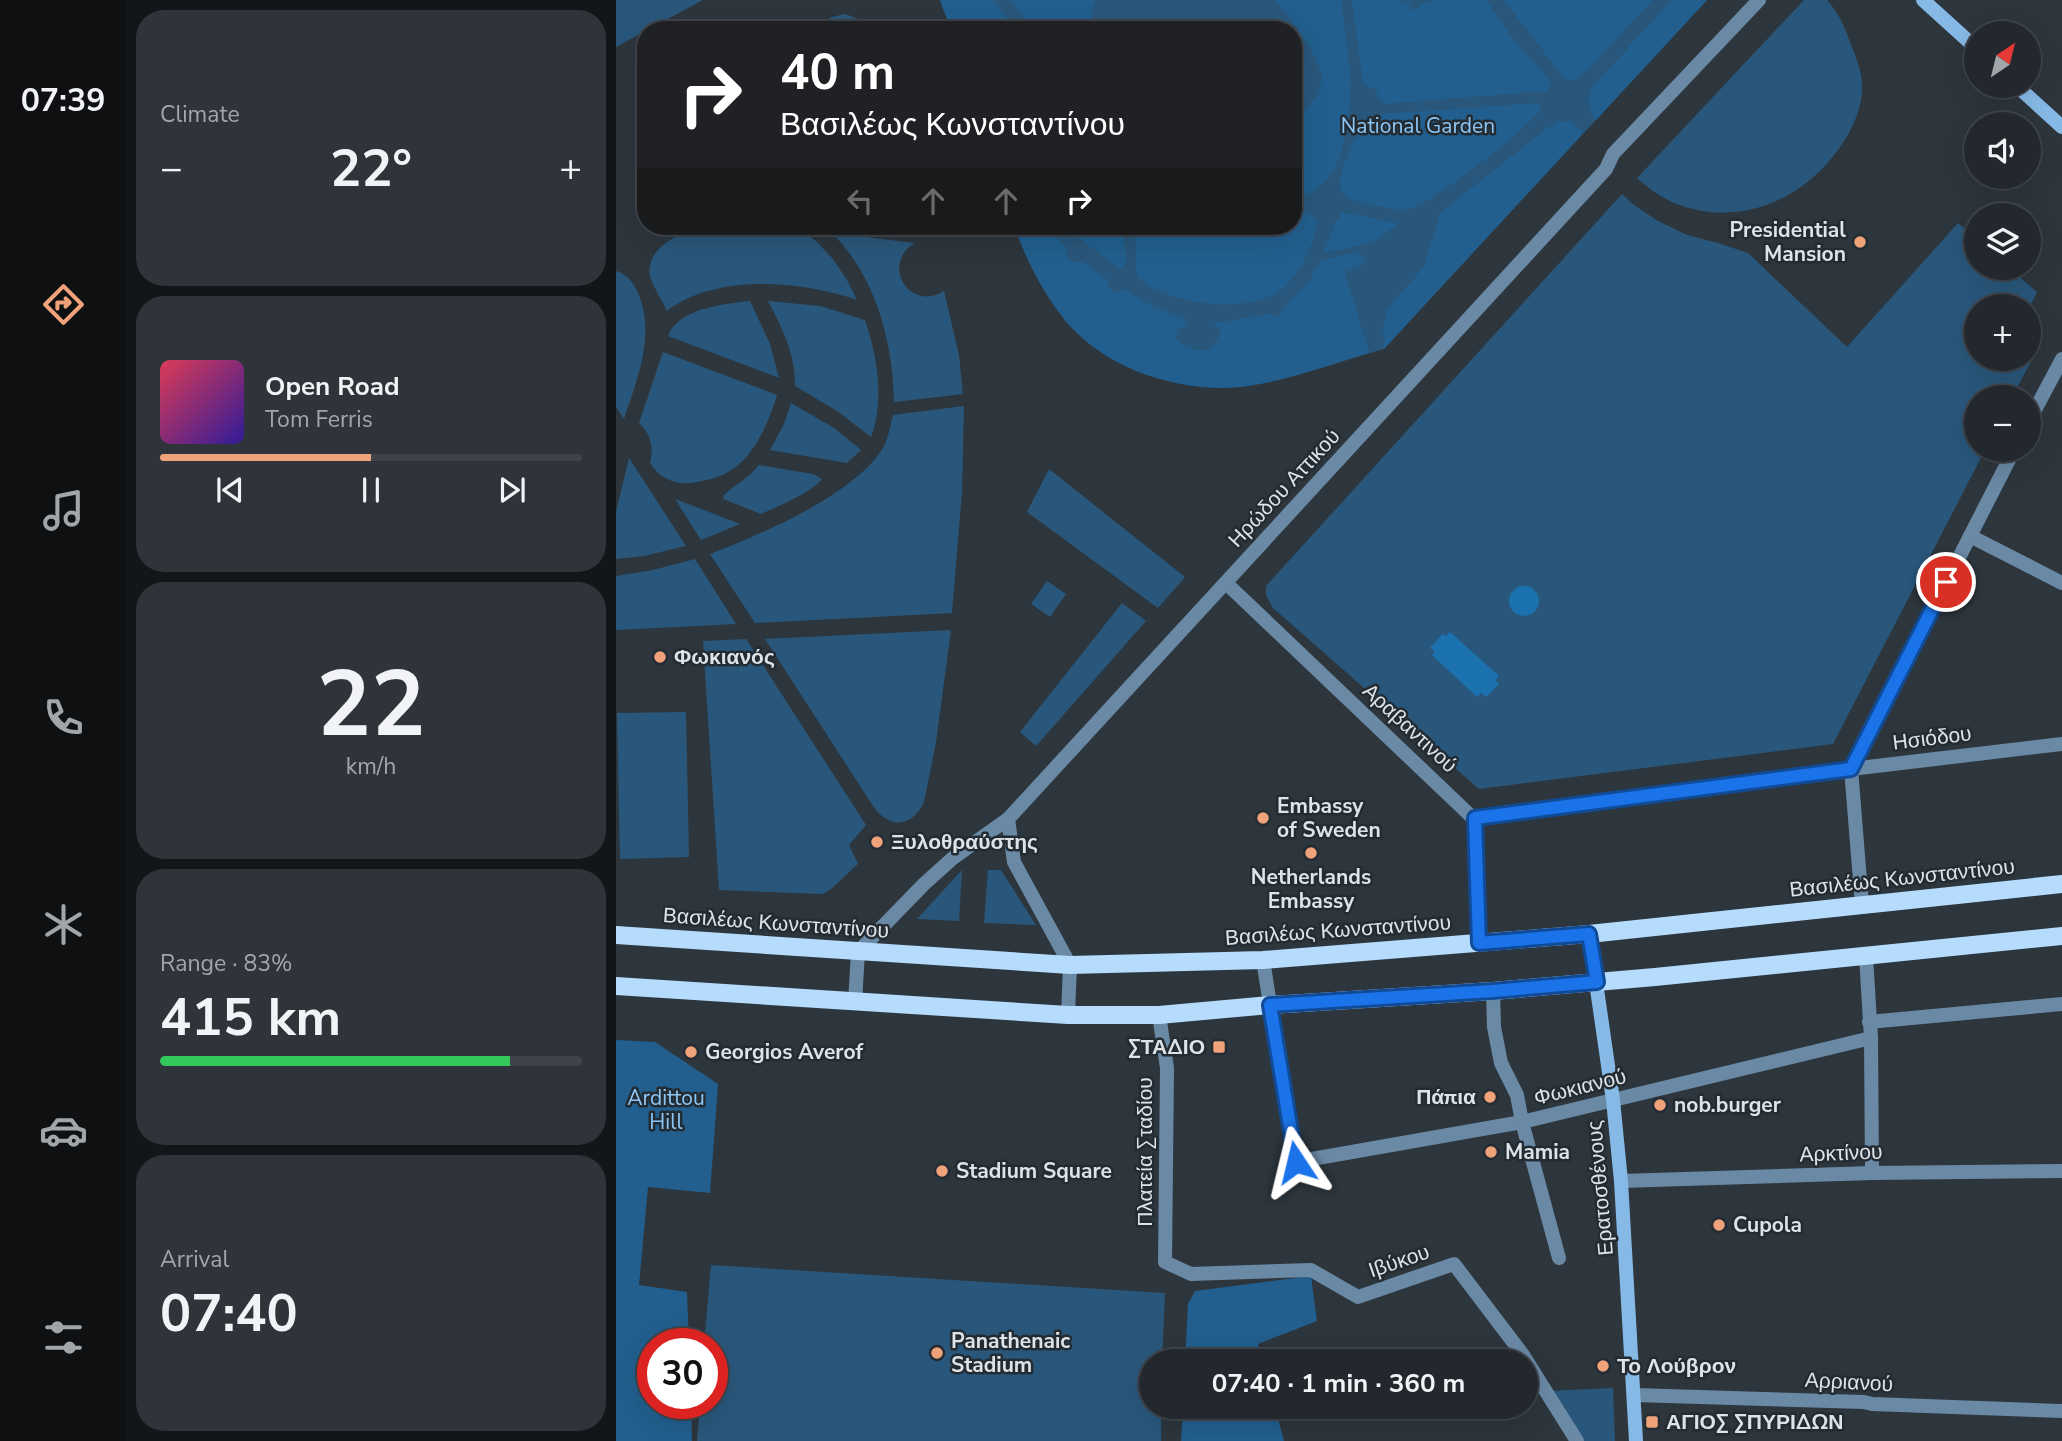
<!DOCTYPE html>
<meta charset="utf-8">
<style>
:root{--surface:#22282e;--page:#2e343a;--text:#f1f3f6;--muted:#a2a6aa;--line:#3f444a;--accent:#f0a27a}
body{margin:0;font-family:"Nunito Sans",sans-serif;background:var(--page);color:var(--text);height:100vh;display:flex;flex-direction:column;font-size:26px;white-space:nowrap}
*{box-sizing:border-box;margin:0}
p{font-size:23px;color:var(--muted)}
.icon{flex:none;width:38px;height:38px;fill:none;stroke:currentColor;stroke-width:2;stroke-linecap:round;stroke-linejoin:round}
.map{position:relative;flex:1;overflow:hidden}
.side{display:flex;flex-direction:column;gap:10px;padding:10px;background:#131619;width:490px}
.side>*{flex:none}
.hud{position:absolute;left:21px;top:21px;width:665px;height:214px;border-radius:28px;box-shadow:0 7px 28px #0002,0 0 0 2px var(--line);background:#202124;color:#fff;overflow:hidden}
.needle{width:46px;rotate:35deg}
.controls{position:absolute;left:1348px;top:21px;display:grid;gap:14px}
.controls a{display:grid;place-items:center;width:77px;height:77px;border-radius:50%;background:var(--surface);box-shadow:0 7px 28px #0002,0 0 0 2px var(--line);font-size:35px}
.speed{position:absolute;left:21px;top:1328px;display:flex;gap:14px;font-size:35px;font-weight:700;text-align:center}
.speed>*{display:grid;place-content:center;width:91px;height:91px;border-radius:50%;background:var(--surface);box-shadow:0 7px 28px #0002,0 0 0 2px var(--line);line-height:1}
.speed .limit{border:10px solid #d22;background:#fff;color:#111}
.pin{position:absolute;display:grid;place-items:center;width:60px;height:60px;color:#fff;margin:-30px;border:4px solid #fff;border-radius:50%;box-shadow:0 2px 7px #0007}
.me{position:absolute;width:77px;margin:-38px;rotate:350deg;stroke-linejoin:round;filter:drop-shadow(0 0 5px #0008)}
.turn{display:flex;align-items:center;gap:24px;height:147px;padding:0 28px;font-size:32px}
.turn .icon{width:91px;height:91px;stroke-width:2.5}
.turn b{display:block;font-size:49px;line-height:60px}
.lanes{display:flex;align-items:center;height:66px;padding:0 28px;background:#0003;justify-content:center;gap:35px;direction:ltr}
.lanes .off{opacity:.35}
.big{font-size:52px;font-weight:700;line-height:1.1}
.side .card{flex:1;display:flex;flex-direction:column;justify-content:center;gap:10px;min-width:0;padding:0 24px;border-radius:28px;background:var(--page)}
.side .dial{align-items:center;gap:0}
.dial b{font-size:91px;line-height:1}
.song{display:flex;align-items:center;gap:21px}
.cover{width:84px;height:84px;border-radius:10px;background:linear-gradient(135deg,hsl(350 70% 55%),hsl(250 70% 35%))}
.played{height:7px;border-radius:4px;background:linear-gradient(90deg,var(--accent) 50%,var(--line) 50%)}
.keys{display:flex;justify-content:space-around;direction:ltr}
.heat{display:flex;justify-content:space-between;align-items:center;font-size:38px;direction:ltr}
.charge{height:10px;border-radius:5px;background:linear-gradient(90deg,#34c759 83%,var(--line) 0)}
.trip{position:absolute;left:523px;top:1349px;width:399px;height:70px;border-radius:35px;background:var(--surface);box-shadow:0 7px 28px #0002,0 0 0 2px var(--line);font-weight:700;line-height:70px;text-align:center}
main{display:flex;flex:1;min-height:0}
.menu{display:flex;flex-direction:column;width:126px;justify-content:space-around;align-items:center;background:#0e1012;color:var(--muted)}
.menu .icon{width:49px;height:49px}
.menu .on{color:var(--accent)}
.menu b{font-size:32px;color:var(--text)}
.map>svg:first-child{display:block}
.green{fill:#29577b}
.forest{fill:#225f8e}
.water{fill:#1c72ae}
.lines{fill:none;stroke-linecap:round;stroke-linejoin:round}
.street{stroke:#6a89a5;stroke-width:14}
.secondary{stroke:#86b9e5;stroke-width:14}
.primary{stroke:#b5dcfd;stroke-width:18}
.route-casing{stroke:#114b97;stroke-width:18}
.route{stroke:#1a73e8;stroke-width:12}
.poi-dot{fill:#f0a27a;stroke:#232c33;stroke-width:2.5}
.labels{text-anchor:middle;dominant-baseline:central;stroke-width:5;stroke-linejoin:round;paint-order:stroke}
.park-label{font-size:21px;fill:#8cc6f6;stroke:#232c33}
.poi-label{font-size:21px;font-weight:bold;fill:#dee3e8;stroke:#232c33;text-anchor:start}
.street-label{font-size:21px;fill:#dee3e8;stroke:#232c33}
</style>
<main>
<nav class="menu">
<b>07:39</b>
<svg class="icon on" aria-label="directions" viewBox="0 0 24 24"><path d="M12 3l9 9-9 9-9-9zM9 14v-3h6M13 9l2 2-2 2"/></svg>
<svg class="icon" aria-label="music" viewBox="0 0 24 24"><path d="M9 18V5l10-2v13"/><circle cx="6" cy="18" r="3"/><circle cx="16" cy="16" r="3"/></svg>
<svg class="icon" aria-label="phone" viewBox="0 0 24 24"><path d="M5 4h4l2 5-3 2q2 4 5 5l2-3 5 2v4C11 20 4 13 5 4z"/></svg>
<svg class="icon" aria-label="climate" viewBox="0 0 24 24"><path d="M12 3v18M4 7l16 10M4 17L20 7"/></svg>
<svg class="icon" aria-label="car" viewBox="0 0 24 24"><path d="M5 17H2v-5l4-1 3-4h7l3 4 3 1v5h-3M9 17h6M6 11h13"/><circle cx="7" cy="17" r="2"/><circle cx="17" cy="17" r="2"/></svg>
<svg class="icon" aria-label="filters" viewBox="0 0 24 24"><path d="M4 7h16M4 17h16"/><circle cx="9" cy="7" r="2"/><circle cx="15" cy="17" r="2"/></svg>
</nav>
<section class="side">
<div class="card"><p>Climate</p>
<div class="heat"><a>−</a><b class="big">22°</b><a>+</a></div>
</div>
<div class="card">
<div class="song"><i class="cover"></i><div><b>Open Road</b><p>Tom Ferris</p></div></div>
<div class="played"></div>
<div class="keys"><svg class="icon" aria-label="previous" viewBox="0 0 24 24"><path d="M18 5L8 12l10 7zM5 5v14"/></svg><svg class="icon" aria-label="pause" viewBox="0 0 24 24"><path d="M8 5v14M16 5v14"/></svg><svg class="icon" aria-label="next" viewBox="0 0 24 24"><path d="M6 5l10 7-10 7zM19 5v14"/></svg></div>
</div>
<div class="card dial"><b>22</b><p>km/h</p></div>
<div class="card"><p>Range · 83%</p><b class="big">415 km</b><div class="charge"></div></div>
<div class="card"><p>Arrival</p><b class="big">07:40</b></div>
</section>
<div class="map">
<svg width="1446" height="1441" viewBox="0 0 1446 1441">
<rect width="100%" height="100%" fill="#2d363d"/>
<g class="green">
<path d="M0 0H87L0 47Z"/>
<path d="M324 0H1091L768 349 651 382 608 388 570 385 524 372 489 354 468 339 449 321 416 268 398 226H677V30H335Z"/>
<path d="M1188 0H1211C1222 12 1229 27 1234 42 1239 55 1245 68 1246 83 1248 104 1236 131 1224 147 1186 202 1120 229 1056 202 1043 196 1031 187 1021 178Z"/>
<path d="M229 14 240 18 246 30H191L216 17Z"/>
<path d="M1006 194 1018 205 1042 221 1071 235 1102 243 1132 253 1231 347 1342 223 1360 238V268H1393L1421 292 1412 310V306H1360V359H1412V335L1425 343 1396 397H1360V450H1369L1217 744 863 789 657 608 650 595V586Z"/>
<path d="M87 226H180L200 241 217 259 231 280 241 300C186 281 100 273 51 311 46 300 37 287 34 276 29 247 66 232 87 226Z"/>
<path d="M216 233 299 243C264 263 293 313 328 291L343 355 347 394 278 402C277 342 260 277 216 233Z"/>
<path d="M0 271C11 274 17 282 22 293 40 334 21 380 8 419L0 407Z"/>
<path d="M134 301 154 344 163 378 52 336C62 308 109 304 134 301Z"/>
<path d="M152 301 204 306 249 320C261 355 269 401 255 437L221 411 179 386C180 356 166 327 152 301Z"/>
<path d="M47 352 161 395C153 422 138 458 112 472 103 478 91 480 81 482 62 486 45 480 34 463 38 447 35 435 23 423Z"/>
<path d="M175 403 218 428 245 450 231 463 154 450 168 424Z"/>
<path d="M348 406 346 492 336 613 139 623 94 554C144 535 235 496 265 451 272 441 274 427 277 415Z"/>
<path d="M13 458 70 546 28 556 0 559V512Z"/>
<path d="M143 465 197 474 206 479C194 494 162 506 145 514L107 499 108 495C120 484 133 478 143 465Z"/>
<path d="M433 469 569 577 542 608 411 512Z"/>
<path d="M59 499 62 500 124 524 85 540Z"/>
<path d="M79 559 120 624 0 630V576L37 570Z"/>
<path d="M431 581 450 594 434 617 415 604Z"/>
<path d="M506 603 530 621 420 746 404 732Z"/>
<path d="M335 630 320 742 308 802C296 828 273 829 257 806L149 639Z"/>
<path d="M130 639 250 825 233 845 242 864 215 889 207 894 103 890 87 641Z"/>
<path d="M70 712 73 857 4 859 1 713Z"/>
<path d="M346 870 343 921 301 919Z"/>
<path d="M372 870H385L420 925 368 923Z"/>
<path d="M95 1265 549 1293 546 1361 536 1362V1407H545V1441H81L84 1404H96V1344H88Z"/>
<path d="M997 1388 999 1441H966L932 1391Z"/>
</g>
<g class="forest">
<path d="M324 0H378L398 30H335Z"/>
<path d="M395 0H480L471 30H415Z"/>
<path d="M660 0H725C728 22 731 44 733 65 734 72 735 80 735 87 731 126 729 192 677 198V129L701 94 707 77 691 41Z"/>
<path d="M736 0H782L793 4 795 9 798 10 802 9 804 4 817 0H870L898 40 929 75 935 87 930 91 767 104 759 89 747 84Z"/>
<path d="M888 0H1036L973 69 959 79 954 80 947 77Z"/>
<path d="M1056 0H1091L980 120C970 108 971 98 978 85Z"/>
<path d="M923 103 924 111C906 132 815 206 790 209 775 211 747 202 732 199 728 196 727 195 725 190 721 175 738 138 747 127 753 121 759 118 766 114Z"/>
<path d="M944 121 955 122 968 132 768 349 767 328 771 312 776 303 808 267 824 213 931 128Z"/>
<path d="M686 211 694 213 701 221C700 232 697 242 692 252 686 265 679 278 668 288 640 310 584 307 552 294 543 291 531 287 524 279 517 270 521 257 520 247 519 240 517 233 515 226H677V212Z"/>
<path d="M726 213H731L781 223C762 245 735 248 708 252L719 223Z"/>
<path d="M398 226H432L451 249C450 259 455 265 465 261L492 280 493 289 497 291 501 292 507 289 538 307 569 319 572 324 562 329 559 338C568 348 583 353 596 348L604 335V330L596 324 652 314 660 317 665 313 668 306 693 282 704 261 744 252 749 263 729 272 753 353C711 366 650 388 607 388 550 388 485 365 449 320 426 292 410 259 398 226Z"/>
<path d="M448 226H506L510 257 508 267 502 268Z"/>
<path d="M0 1040 39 1042 102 1084 94 1193 32 1187 23 1285 71 1292 73 1344H37V1404H75L76 1441H0Z"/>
<path d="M695 1276 701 1321 642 1344 646 1361 569 1362 572 1304 579 1291Z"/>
<path d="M567 1407H659L668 1441H565Z"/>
</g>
<g class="water">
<circle cx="908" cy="601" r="15"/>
<path d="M834 632 883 676 879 681 883 684 870 697 865 693 861 697 816 655 819 652 814 648 827 634 830 636Z"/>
</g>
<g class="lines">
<g class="street">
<path d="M1412 423 1446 359"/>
<path d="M1354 536 1446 583"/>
<path d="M610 583 858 819 863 943"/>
<path d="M392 819 398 862 454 965 452 1015"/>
<path d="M858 819 1235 769 1446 744"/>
<path d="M1246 905 1235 769 1398 450"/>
<path d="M1250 956 1255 1038 1256 1173"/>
<path d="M647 960 679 1162 906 1122 1255 1038"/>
<path d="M877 991 878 1027 885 1063 901 1095 906 1122 943 1258"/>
<path d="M239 1002 242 952 308 884 337 858 392 819 990 169 997 154 1143 0"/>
<path d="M543 1015 551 1068 549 1262 575 1274 695 1270 742 1297 838 1264 907 1355 961 1441"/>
<path d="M1253 1022 1446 1004"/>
<path d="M1005 1181 1256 1173 1446 1171"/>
<path d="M1018 1395 1248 1402 1256 1404 1446 1411"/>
</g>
<g class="secondary">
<path d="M1307 0 1360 48"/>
<path d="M1401 86 1446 127"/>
<path d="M973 934 997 1100 1005 1181 1020 1441"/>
</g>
<g class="primary">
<path d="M0 935 454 965 647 960 973 934 1446 884"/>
<path d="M0 986 452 1015H543L654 1005 877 991 1039 977 1446 936"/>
</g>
</g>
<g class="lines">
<defs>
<path id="route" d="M680 1162 654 1005 877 991 981 982 973 934 863 943 859 818 1235 769 1330 582"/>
</defs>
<use href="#route" class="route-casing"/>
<use href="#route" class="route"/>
</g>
<g class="poi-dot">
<circle cx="1244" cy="242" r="7"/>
<circle cx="44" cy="657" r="7"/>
<circle cx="647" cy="818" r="7"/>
<circle cx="261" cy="842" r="7"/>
<circle cx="695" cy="853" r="7"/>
<rect x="596" y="1040" width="14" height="14" rx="3.5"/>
<circle cx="75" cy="1052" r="7"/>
<circle cx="874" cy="1097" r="7"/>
<circle cx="1044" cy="1105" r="7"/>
<circle cx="875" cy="1152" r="7"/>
<circle cx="326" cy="1171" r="7"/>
<circle cx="1103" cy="1225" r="7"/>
<circle cx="321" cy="1353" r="7"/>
<circle cx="987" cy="1366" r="7"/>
<rect x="1029" y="1415" width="14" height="14" rx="3.5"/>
</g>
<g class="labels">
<g class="park-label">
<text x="802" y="126">National Garden</text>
<text x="50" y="1098">Ardittou<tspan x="50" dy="24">Hill</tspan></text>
</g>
<g class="poi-label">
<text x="1230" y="230" text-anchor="end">Presidential<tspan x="1230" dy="24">Mansion</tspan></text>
<text x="58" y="657">Φωκιανός</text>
<text x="661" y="806">Embassy<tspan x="661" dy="24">of Sweden</tspan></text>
<text x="275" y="842">Ξυλοθραύστης</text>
<text x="695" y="877" text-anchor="middle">Netherlands<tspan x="695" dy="24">Embassy</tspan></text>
<text x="589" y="1047" text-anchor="end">ΣΤΑΔΙΟ</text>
<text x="89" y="1052">Georgios Averof</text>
<text x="860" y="1097" text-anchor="end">Πάπια</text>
<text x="1058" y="1105">nob.burger</text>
<text x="889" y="1152">Mamia</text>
<text x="340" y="1171">Stadium Square</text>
<text x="1117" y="1225">Cupola</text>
<text x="335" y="1341">Panathenaic<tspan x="335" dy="24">Stadium</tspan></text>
<text x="1001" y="1366">Το Λούβρον</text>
<text x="1050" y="1422">ΑΓΙΟΣ ΣΠΥΡΙΔΩΝ</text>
</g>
<g class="street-label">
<text transform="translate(668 488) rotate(-47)">Ηρώδου Αττικού</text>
<text transform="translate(794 728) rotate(43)">Αραβαντινού</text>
<text transform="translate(1316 738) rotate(-7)">Ησιόδου</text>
<text transform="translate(1286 878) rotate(-6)">Βασιλέως Κωνσταντίνου</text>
<text transform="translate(160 923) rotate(4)">Βασιλέως Κωνσταντίνου</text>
<text transform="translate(722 930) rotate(-4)">Βασιλέως Κωνσταντίνου</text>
<text transform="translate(964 1087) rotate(-14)">Φωκιανού</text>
<text transform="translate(529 1152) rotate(-90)">Πλατεία Σταδίου</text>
<text transform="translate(1225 1153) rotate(-2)">Αρκτίνου</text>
<text transform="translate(984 1188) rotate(-95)">Ερατοσθένους</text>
<text transform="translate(783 1261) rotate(-19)">Ιβύκου</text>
<text transform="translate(1233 1382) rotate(3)">Αρριανού</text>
</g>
</g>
</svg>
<div class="controls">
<a><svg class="needle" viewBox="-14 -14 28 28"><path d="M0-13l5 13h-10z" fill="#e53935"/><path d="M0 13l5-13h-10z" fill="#a2a6aa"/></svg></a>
<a><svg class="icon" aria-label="sound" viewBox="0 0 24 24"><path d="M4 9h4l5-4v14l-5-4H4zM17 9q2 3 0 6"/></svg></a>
<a><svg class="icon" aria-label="layers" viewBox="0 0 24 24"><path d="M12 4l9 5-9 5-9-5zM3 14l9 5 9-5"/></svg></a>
<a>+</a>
<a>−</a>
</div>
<div class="speed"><div class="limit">30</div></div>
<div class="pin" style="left:1330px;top:582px;background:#d93025"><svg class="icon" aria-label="arrive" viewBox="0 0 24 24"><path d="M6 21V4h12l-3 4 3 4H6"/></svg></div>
<svg class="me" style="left:680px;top:1162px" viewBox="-20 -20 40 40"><path d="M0-17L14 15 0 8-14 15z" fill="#1a73e8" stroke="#fff" stroke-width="4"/></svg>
<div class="trip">07:40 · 1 min · 360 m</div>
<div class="hud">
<div class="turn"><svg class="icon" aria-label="right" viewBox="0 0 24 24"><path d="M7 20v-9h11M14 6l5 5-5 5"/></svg><div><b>40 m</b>Βασιλέως Κωνσταντίνου</div></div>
<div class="lanes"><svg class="icon off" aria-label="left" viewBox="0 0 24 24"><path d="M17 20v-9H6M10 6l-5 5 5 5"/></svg><svg class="icon off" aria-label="ahead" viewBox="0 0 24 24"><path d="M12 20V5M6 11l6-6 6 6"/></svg><svg class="icon off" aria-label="ahead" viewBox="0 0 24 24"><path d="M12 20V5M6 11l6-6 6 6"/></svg><svg class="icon" aria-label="right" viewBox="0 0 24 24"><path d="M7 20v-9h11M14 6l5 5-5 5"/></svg></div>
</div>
</div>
</main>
